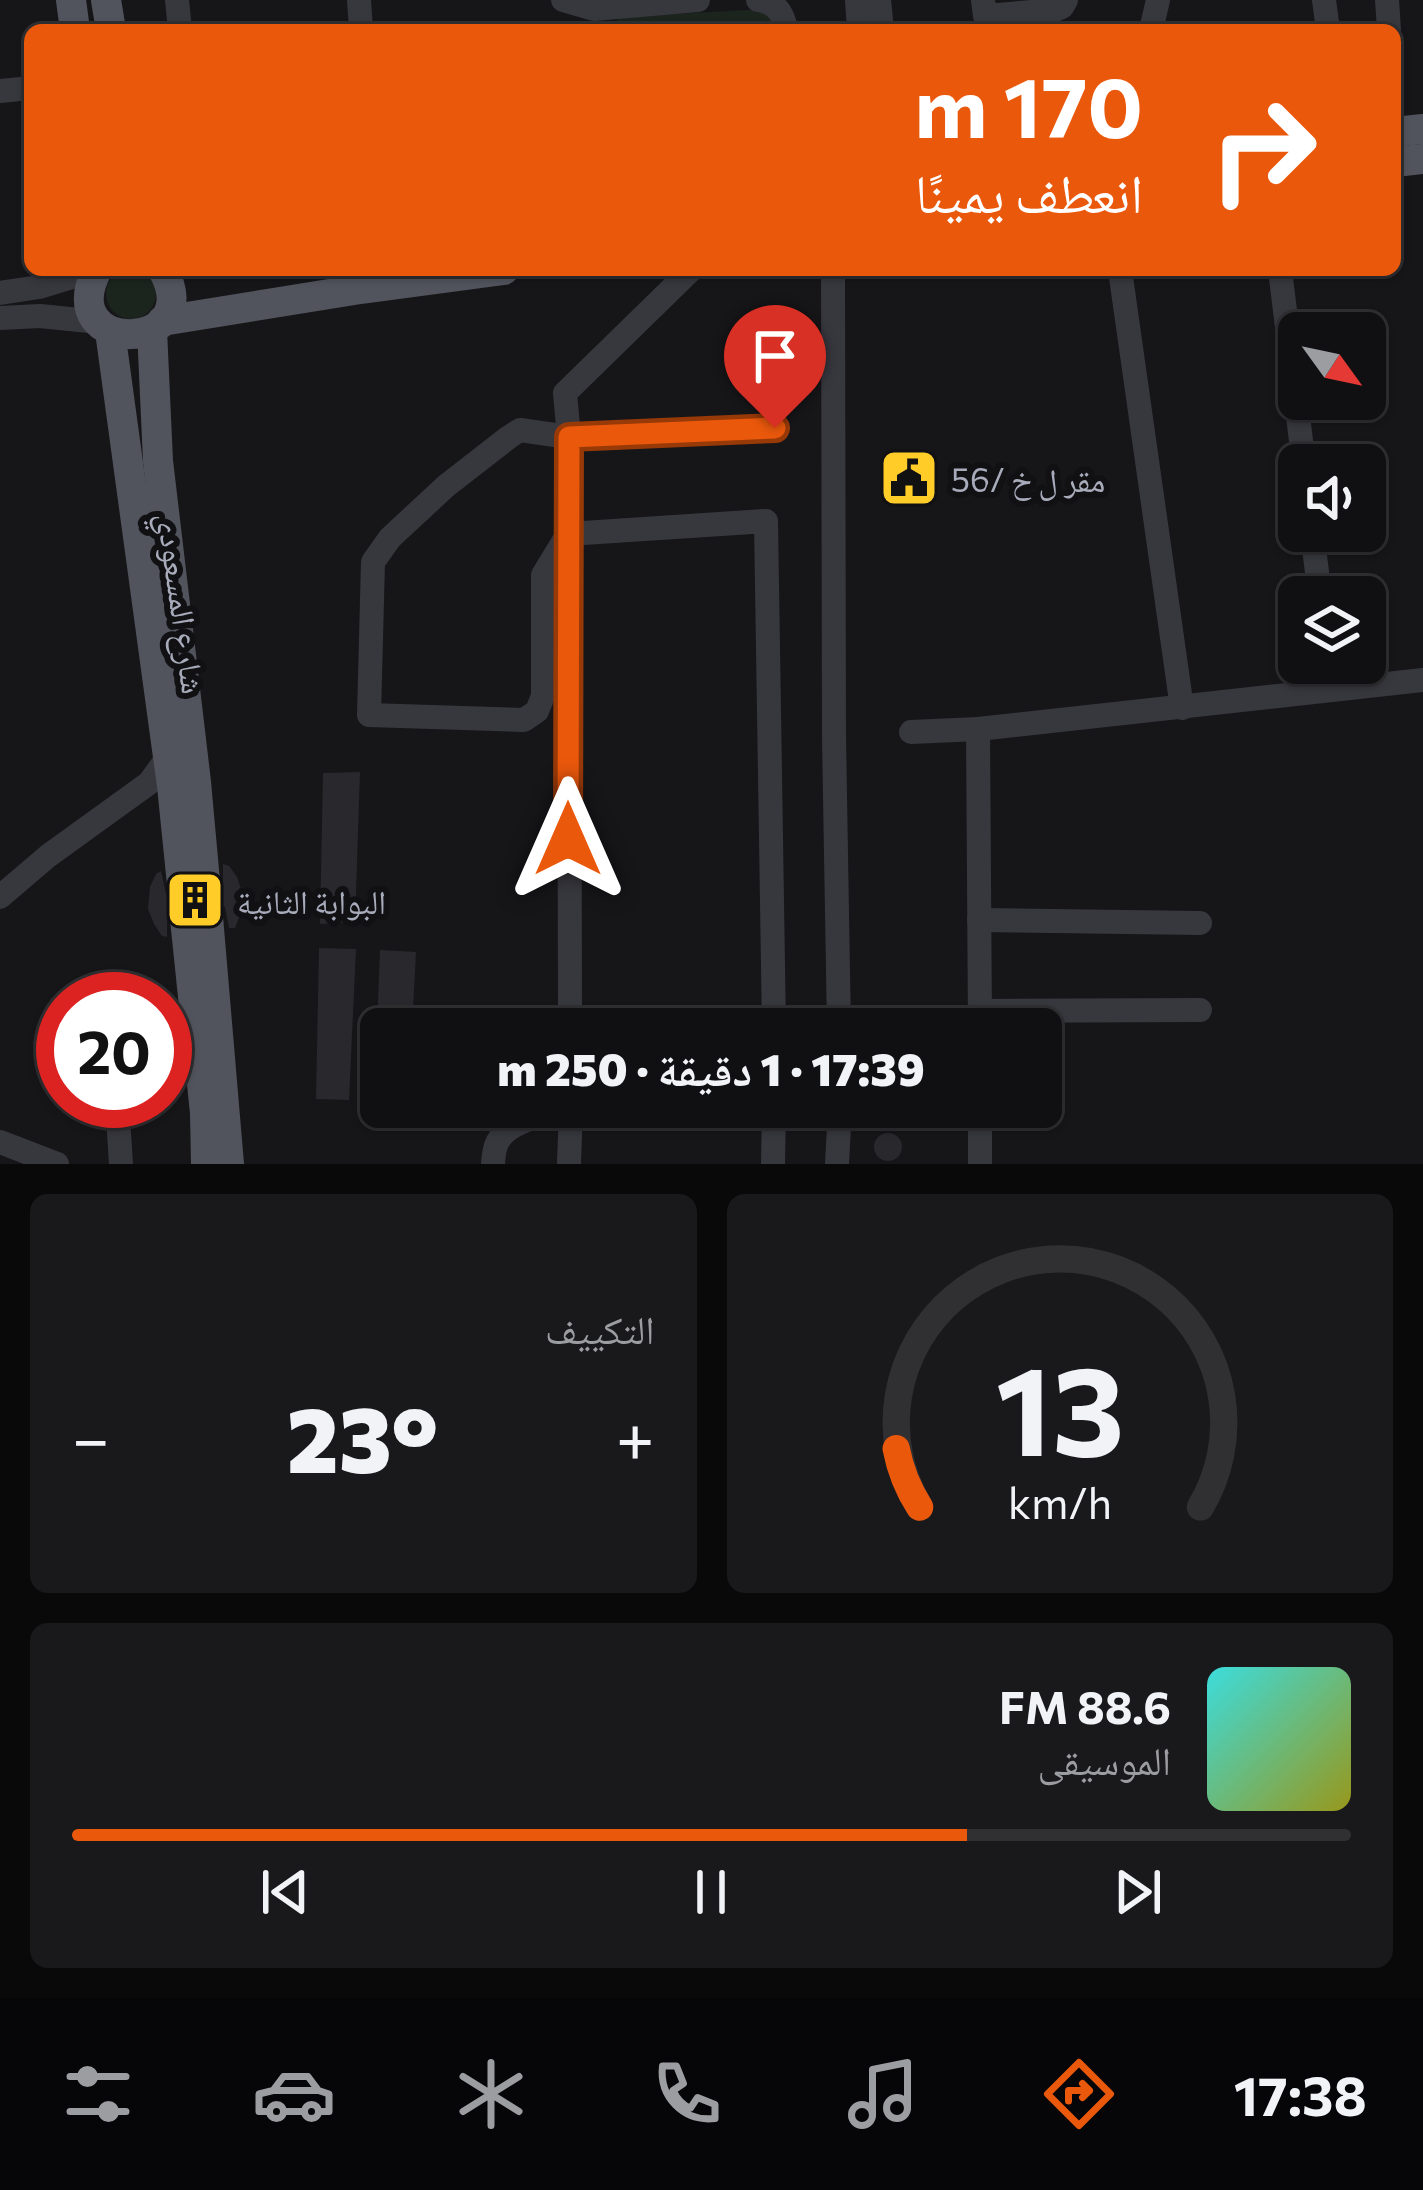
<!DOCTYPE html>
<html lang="ar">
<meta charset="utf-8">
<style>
:root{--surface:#101013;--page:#19191c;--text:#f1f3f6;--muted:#9c9da0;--line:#303033;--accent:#ea580c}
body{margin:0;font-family:Commissioner,"Noto Naskh Arabic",sans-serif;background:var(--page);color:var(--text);direction:rtl;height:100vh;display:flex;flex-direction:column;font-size:45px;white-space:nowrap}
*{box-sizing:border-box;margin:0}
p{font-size:39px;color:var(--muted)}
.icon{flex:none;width:66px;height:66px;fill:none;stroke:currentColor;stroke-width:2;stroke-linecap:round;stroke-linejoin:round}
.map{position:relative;height:1164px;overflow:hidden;direction:ltr}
.panel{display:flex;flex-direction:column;gap:30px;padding:30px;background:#09090a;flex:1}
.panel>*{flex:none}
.banner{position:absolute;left:24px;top:24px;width:1377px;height:252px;border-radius:18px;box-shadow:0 3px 9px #0004,0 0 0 3px var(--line);direction:rtl;background:#ea580c;color:#fff;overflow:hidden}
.needle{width:78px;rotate:123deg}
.buttons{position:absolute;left:1278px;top:312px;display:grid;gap:24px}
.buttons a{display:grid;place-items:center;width:108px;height:108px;border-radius:18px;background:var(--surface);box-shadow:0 3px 9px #0004,0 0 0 3px var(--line);font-size:60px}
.speed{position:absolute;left:36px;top:972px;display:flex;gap:24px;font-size:60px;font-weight:700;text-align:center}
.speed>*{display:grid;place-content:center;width:156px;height:156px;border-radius:50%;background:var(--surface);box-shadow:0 3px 9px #0004,0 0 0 3px var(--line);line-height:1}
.speed .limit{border:18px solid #d22;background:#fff;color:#111}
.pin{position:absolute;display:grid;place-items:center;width:102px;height:102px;color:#fff;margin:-123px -51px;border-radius:50% 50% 50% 0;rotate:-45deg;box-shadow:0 0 12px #0007}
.pin .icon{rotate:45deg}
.me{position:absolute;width:132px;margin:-66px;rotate:0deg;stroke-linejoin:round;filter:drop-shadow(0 0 9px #0008)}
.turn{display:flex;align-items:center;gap:42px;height:252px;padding:0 60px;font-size:54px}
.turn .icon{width:156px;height:156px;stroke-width:2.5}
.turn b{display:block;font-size:84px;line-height:102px}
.big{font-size:90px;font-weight:800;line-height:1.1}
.panel .tile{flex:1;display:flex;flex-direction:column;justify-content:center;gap:18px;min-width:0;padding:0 42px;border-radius:18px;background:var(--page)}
.panel .dial{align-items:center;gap:0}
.dial svg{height:312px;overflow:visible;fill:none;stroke:var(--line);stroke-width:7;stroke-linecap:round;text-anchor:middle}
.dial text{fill:var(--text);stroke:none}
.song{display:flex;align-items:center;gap:36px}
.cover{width:144px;height:144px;border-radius:18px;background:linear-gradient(135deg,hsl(180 70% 55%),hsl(60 70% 35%))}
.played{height:12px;border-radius:6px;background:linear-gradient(90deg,var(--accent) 70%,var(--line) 70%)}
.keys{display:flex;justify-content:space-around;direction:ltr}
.heat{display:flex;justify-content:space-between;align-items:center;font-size:66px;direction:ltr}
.panel .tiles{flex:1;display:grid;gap:30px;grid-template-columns:1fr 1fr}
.tile:last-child{grid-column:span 2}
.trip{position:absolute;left:360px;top:1008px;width:702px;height:120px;border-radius:18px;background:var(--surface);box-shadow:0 3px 9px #0004,0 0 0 3px var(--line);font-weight:800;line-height:120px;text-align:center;direction:rtl}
.tab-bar{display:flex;height:192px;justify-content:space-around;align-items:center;background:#060608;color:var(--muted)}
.tab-bar .icon{width:84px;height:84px}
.tab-bar .selected{color:var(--accent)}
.tab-bar b{font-size:54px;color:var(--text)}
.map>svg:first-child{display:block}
.green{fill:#1c241e}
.building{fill:#29292d}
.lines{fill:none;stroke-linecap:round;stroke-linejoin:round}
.minor{stroke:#37373e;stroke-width:24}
.major{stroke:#52545d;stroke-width:30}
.route-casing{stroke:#983908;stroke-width:30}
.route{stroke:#ea580c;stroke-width:21}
.labels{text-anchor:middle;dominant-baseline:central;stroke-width:12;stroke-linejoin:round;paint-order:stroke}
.poi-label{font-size:33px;fill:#a7abba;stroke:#111114;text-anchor:start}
.street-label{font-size:33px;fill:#a7abba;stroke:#111114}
</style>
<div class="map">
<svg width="1423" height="1164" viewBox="0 0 1423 1164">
<rect width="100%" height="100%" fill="#161619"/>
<g class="green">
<path d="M763 9 779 30H606L620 17Z"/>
<circle cx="131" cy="294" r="25"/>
</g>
<g class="building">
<path d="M360 772 355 922 320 924 323 773Z"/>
<path d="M223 864 229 866 237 877 242 892V910L235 928H229L225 907 212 898 223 888Z"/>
<path d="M161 871 166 894 176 902 167 912V937L162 936 154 924 148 909 150 887 156 874Z"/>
<path d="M319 948 356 949 349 1100 316 1099Z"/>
<path d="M380 950 416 952 412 1029H377Z"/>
<circle cx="888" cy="1147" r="14"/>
</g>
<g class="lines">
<g class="minor">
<path d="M177 0 180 30"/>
<path d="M359 0 361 30"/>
<path d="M563 0 594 9 698 0"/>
<path d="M758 0C776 3 783 12 786 30"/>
<path d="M857 0 859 30"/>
<path d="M879 0 882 30"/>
<path d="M983 0 985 16 1055 10 1062 7 1066 0"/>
<path d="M1324 0 1328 30"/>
<path d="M1387 0 1389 30"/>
<path d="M1151 30 1158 0"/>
<path d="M0 91 30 88"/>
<path d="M1120 270 1182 708"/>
<path d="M1280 270 1304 465"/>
<path d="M833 272 834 737 839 1029"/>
<path d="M0 293 39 287 95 270"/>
<path d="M0 318 40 316 99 322"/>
<path d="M1312 531 1320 597"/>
<path d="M978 729 980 1029"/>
<path d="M911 732 978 729 1423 680"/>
<path d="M0 897 48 856 149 783 168 757"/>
<path d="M979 920 1200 923"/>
<path d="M979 1011 1200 1010"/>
<path d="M570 1029 569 437 565 393 691 270"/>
<path d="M774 1029 766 521 568 534 543 575V696L537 711 524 720 369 715 373 562 390 538 446 486 509 437 520 430 569 437 775 428"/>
<path d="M117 1101 121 1164"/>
<path d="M980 1107V1164"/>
<path d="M0 1142 57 1164"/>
<path d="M493 1164C494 1146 497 1136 514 1126 550 1105 603 1114 643 1115 686 1117 730 1118 774 1119"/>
<path d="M569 1164 571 1107"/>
<path d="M773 1164 774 1107"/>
<path d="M837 1164 840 1107"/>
</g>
<g class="major">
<path d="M71 0 75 30"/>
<path d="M106 0 111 30"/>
<path d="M1395 132 1423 129"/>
<path d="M1395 162 1423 159"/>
<path d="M97 270C52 357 209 354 163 270"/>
<path d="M162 321 354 290 504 270"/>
<path d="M152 330 158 461 196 782 205 881"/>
<path d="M110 331 172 786 182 884"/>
<path d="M208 917 229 1164"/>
<path d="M185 919 205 1113 206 1164"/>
</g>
</g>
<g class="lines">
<defs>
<path id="route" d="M568 839 569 437 775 428"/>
</defs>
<use href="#route" class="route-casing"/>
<use href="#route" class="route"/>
</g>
<defs>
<symbol id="civic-square" viewBox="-11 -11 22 22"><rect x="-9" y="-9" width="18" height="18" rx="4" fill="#ffcc28" stroke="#111114"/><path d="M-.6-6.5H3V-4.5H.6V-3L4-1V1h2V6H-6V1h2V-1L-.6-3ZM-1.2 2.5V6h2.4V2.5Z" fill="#111"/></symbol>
<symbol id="building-square" viewBox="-11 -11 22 22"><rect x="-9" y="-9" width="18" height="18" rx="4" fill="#ffcc28" stroke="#111114"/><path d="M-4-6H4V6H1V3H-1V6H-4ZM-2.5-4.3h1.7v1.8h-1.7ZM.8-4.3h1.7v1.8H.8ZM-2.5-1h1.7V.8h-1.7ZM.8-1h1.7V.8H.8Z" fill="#111"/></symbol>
</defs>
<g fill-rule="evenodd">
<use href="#civic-square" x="876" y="445" width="66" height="66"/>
<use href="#building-square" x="162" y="867" width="66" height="66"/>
</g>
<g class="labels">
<g class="poi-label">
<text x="951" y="478">مقر ل خ /56</text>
<text x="237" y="900">البوابة الثانية</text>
</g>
<g class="street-label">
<text transform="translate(183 603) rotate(82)">شارع المسعودي</text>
</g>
</g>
</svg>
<div class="buttons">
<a><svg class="needle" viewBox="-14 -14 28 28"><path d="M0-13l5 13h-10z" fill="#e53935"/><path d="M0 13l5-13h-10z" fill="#9c9da0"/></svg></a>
<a><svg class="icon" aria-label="sound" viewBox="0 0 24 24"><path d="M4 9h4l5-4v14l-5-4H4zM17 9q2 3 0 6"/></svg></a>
<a><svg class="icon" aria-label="layers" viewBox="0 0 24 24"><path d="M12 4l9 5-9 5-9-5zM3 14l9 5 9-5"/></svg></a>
</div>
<div class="speed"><div class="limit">20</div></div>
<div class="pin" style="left:775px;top:428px;background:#d93025"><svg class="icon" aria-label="arrive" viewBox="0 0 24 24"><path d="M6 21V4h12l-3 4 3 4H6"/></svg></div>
<svg class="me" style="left:568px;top:839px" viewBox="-20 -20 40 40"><path d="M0-17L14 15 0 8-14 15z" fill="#ea580c" stroke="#fff" stroke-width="4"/></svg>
<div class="trip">17:39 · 1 دقيقة · 250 m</div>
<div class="banner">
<div class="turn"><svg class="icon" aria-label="right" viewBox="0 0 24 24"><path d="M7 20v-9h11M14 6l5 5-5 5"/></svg><div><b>170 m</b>انعطف يمينًا</div></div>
</div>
</div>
<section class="panel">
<div class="tiles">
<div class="tile dial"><svg viewBox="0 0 100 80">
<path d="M14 69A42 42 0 1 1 86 69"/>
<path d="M14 69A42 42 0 0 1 8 54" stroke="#ea580c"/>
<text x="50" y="56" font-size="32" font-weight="700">13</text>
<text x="50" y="72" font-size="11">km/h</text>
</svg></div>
<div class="tile"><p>التكييف</p>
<div class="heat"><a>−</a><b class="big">23°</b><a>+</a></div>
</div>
<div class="tile">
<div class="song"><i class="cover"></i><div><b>88.6 FM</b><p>الموسيقى</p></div></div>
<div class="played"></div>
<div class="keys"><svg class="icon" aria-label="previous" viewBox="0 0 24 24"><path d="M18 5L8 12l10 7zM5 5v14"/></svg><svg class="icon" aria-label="pause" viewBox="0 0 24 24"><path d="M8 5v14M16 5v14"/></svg><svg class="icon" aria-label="next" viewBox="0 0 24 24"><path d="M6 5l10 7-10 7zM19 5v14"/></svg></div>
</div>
</div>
</section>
<nav class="tab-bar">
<b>17:38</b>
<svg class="icon selected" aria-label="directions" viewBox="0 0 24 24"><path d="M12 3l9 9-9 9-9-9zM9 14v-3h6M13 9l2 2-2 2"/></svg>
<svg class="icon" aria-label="music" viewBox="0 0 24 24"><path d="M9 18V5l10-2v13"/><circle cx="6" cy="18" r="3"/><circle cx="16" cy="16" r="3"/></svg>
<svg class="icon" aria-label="phone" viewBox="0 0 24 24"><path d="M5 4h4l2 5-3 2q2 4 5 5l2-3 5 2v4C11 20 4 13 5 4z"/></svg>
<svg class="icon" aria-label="climate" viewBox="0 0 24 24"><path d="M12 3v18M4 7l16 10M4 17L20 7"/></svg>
<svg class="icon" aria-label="car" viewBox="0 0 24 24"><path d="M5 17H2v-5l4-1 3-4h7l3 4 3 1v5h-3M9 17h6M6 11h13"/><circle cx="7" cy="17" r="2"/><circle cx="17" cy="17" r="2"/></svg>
<svg class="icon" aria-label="filters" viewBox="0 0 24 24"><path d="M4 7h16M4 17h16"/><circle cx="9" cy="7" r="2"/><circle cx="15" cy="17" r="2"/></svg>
</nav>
